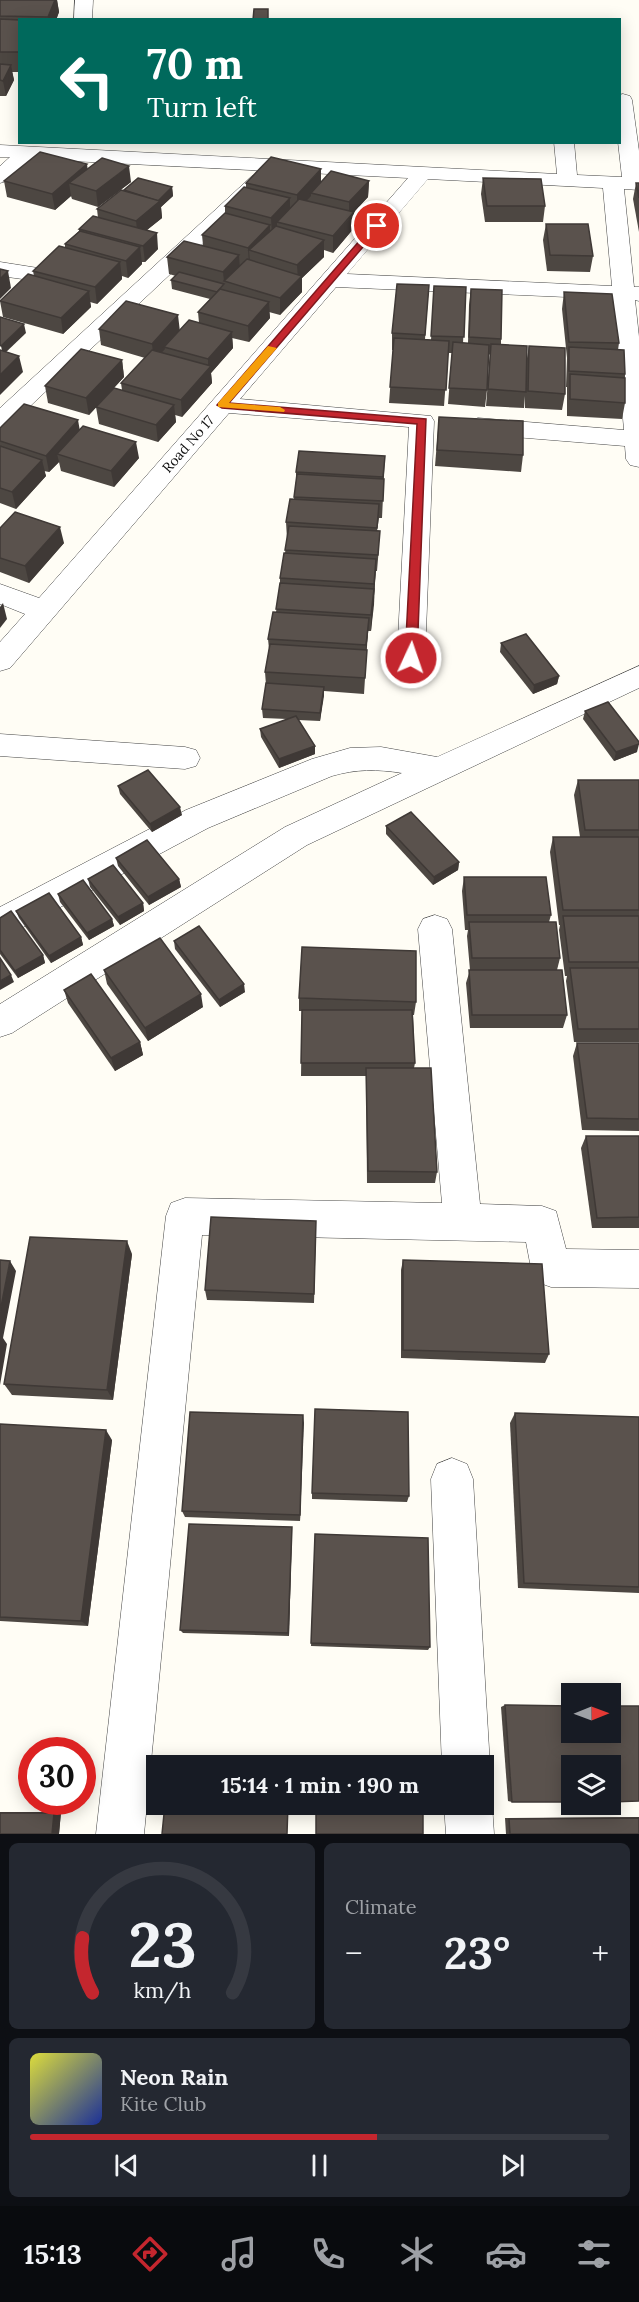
<!DOCTYPE html>
<meta charset="utf-8">
<style>
:root{--surface:#171b24;--page:#242831;--text:#f1f3f6;--muted:#9ea1a6;--line:#363941;--accent:#c4262e}
body{margin:0;font-family:Lora,serif;background:var(--page);color:var(--text);height:100vh;display:flex;flex-direction:column;font-size:22px;white-space:nowrap}
*{box-sizing:border-box;margin:0}
p{font-size:20px;color:var(--muted)}
.icon{flex:none;width:33px;height:33px;fill:none;stroke:currentColor;stroke-width:2;stroke-linecap:round;stroke-linejoin:round}
.map{position:relative;height:1834px;overflow:hidden}
.side{display:flex;flex-direction:column;gap:9px;padding:9px;background:#0d0f14;flex:1}
.side>*{flex:none}
.banner{position:absolute;left:18px;top:18px;width:603px;height:126px;border-radius:0px;box-shadow:0 3px 15px #0003;background:#00695c;color:#fff;overflow:hidden}
.needle{width:39px;rotate:89deg}
.controls{position:absolute;left:561px;top:1683px;display:grid;gap:12px}
.controls a{display:grid;place-items:center;width:60px;height:60px;border-radius:0px;background:var(--surface);box-shadow:0 3px 15px #0003;font-size:30px}
.speed{position:absolute;left:18px;top:1737px;display:flex;gap:12px;font-size:30px;font-weight:700;text-align:center}
.speed>*{display:grid;place-content:center;width:78px;height:78px;border-radius:50%;background:var(--surface);box-shadow:0 3px 15px #0003;line-height:1}
.speed .limit{border:9px solid #d22;background:#fff;color:#111}
.pin{position:absolute;display:grid;place-items:center;width:51px;height:51px;color:#fff;margin:-26px;border:3px solid #fff;border-radius:50%;box-shadow:0 2px 6px #0007}
.me{position:absolute;width:66px;margin:-33px;rotate:3deg;stroke-linejoin:round;filter:drop-shadow(0 0 4px #0008)}
.turn{display:flex;align-items:center;gap:21px;height:126px;padding:0 30px;font-size:27px}
.turn .icon{width:78px;height:78px;stroke-width:2.5}
.turn b{display:block;font-size:42px;line-height:51px}
.big{font-size:45px;font-weight:700;line-height:1.1}
.side .card{flex:1;display:flex;flex-direction:column;justify-content:center;gap:9px;min-width:0;padding:0 21px;border-radius:9px;background:var(--page)}
.side .dial{align-items:center;gap:0}
.dial svg{height:156px;overflow:visible;fill:none;stroke:var(--line);stroke-width:7;stroke-linecap:round;text-anchor:middle}
.dial text{fill:var(--text);stroke:none}
.song{display:flex;align-items:center;gap:18px}
.cover{width:72px;height:72px;border-radius:9px;background:linear-gradient(135deg,hsl(60 70% 55%),hsl(230 70% 35%))}
.played{height:6px;border-radius:3px;background:linear-gradient(90deg,var(--accent) 60%,var(--line) 60%)}
.keys{display:flex;justify-content:space-around;direction:ltr}
.heat{display:flex;justify-content:space-between;align-items:center;font-size:33px;direction:ltr}
.side .tiles{flex:1;display:grid;gap:9px;grid-template-columns:1fr 1fr}
.card:last-child{grid-column:span 2}
.trip{position:absolute;left:146px;top:1755px;width:348px;height:60px;border-radius:0px;background:var(--surface);box-shadow:0 3px 15px #0003;font-weight:700;line-height:60px;text-align:center}
.dock{display:flex;height:96px;justify-content:space-around;align-items:center;background:#090b0e;color:var(--muted)}
.dock .icon{width:42px;height:42px}
.dock .active{color:var(--accent)}
.dock b{font-size:27px;color:var(--text)}
.map>svg:first-child{display:block}
.lines{fill:none;stroke-linecap:round;stroke-linejoin:round}
.minor-casing{stroke:#444;stroke-width:1}
.minor{fill:#fff;fill-rule:evenodd}
.wall{fill:#4d4742}
.shaded-wall{fill:#3f3936}
.building{fill:#5a524d;stroke:#3f3936;stroke-width:1.5}
.route{fill:#c4262e;stroke:#7f191e;stroke-width:1.5}
.slow{fill:#f59e0b}
.labels{text-anchor:middle;dominant-baseline:central;stroke-width:6;stroke-linejoin:round;paint-order:stroke}
.far-street-label{font-size:14px;fill:#111;stroke:#fff}
</style>
<div class="map">
<svg width="639" height="1834" viewBox="0 0 639 1834">
<rect width="100%" height="100%" fill="#fffdf5"/>
<g class="lines">
<defs>
<g id="minor">
<path d="M75 0H93L92 20H74Z"/>
<path d="M623 94 630 96 632 100 639 151V190L624 189 634 287H639V301L635 300 639 337V467L630 465 626 459 625 446 478 434 469 431 466 426 469 421 478 418 624 430 613 299 336 287 240 399 431 416 434 421 425 658 421 665 411 668 401 665 397 658 409 427 229 413 10 668 0 671V642L25 614 0 604V584L39 598 408 178 31 159 7 181 0 183V166L10 157H0V145L557 174 554 142H574L577 175 622 177 618 142 620 95ZM428 179 603 188 612 286 347 274Z"/>
<path d="M259 174 266 176 269 180 266 184 9 426 0 428V408L252 176Z"/>
<path d="M0 262 38 268 41 273 38 278 30 280 0 276Z"/>
<path d="M639 666V688L307 845 12 1033 0 1037V1004L285 827 402 773C377 769 356 769 332 776L208 828 12 933 0 937V907L186 810 312 759 350 748 381 747 437 757Z"/>
<path d="M0 734 185 747 196 750 200 758 196 766 185 769 0 756Z"/>
<path d="M435 915 447 919 452 929 480 1204 542 1206 556 1211 566 1249 639 1250V1288L551 1287 537 1282 531 1268 526 1242 202 1235 144 1834H96L166 1216 171 1203 185 1198 442 1203 418 929 423 919Z"/>
<path d="M452 1458 467 1464 473 1479 490 1766 483 1783V1766H442L431 1479 437 1464Z"/>
<path d="M483 1786 492 1804 494 1834H446L444 1804H483Z"/>
</g>
</defs>
<use href="#minor" class="minor-casing"/>
<use href="#minor" class="minor"/>
</g>
<g class="wall">
<path d="M0 0H57L59 12 56 20H20V72H12L14 80 6 96H0Z"/>
<path d="M87 164V169L131 182 98 207 72 199 71 196 55 210 7 197 4 181Z"/>
<path d="M483 178 545 206 543 222H485L481 194Z"/>
<path d="M369 181 368 197 354 212V228L333 253 324 250V257L302 278V292L280 315 269 312 270 318 249 342 232 338 233 348 211 373 212 383 182 417 175 415 176 422 158 442 99 424 96 407 122 390 121 383 145 358 101 345 99 329 180 330 199 323 198 312 210 299 172 289 171 280 176 276 169 274 167 257 203 245 202 235 225 213V206L246 187V183Z"/>
<path d="M636 183H639V232L633 199Z"/>
<path d="M172 187 173 196 161 207 162 218 147 230 158 249 145 262H142V264L128 278 122 276V279L97 304 90 302 91 307 63 334 3 317 0 301 34 276 33 271 65 248V244L79 231V229L98 218 97 209 124 190Z"/>
<path d="M546 224 593 256 590 272 547 271 543 240Z"/>
<path d="M429 285 425 339 431 340 434 286 466 287 463 343H468L469 305 471 289 501 339V345L527 358 529 346 565 394 562 410 525 408V396L524 408 486 406 490 355 489 354 487 390 485 407 448 404 452 353H448L444 406 389 403 393 350H392V333Z"/>
<path d="M564 292 619 343 618 350 625 374V403L622 419 567 416V387H566L567 358 562 309Z"/>
<path d="M122 360 124 377 89 415 48 403 45 386Z"/>
<path d="M439 417 523 455 521 472 435 466Z"/>
<path d="M0 428 80 429 139 458 114 487 61 471 59 462 49 472 44 471 46 476 16 509 0 503Z"/>
<path d="M385 456 382 518H379L377 531 379 547 377 571H376L371 631H368L364 694 324 691 320 721 298 720 315 746V754L279 768 261 737 260 729 287 719 263 718 262 709 266 685 265 672 269 649 268 639 276 612 280 585V578L285 553 287 539 286 522 294 499 296 481V472Z"/>
<path d="M0 528 64 543 29 583 0 572Z"/>
<path d="M501 643 559 676 557 684 533 694 500 652Z"/>
<path d="M585 711 637 752 614 761 583 719Z"/>
<path d="M578 780H639V1042H574L566 981 567 976H565L559 930 560 925H559L550 852 553 837H580L574 795Z"/>
<path d="M118 786 182 815 152 832 120 794Z"/>
<path d="M386 826 459 862 458 870 433 885 386 834Z"/>
<path d="M116 858 179 879 181 887 149 905 118 866Z"/>
<path d="M464 877 551 915 549 922 560 958 557 970 567 1015 563 1028H470L466 983 470 970 467 936 468 930H465L462 891Z"/>
<path d="M88 879 143 903 144 911 120 925 90 887Z"/>
<path d="M58 894 112 919 114 926 89 940 60 902Z"/>
<path d="M16 911 81 937 83 945 51 963 19 918Z"/>
<path d="M0 918 43 955 45 963 18 978 0 954Z"/>
<path d="M174 941 245 992 220 1007 175 949Z"/>
<path d="M104 970 203 1007 148 1041 107 984Z"/>
<path d="M64 990 140 1042 143 1055 115 1071 68 1003Z"/>
<path d="M299 998 416 1002 414 1015H413L415 1063 414 1068 437 1172 435 1183H367L366 1076H301L302 1011H299Z"/>
<path d="M577 1043H639V1131L582 1130 573 1056Z"/>
<path d="M586 1136H639V1228H592L581 1148Z"/>
<path d="M316 1231 314 1303 207 1300 205 1290Z"/>
<path d="M132 1254 113 1400 12 1395 4 1384Z"/>
<path d="M403 1260 549 1354 545 1363 401 1358V1270Z"/>
<path d="M515 1413 639 1417V1593L518 1588 510 1423Z"/>
<path d="M303 1415 300 1521 185 1517 182 1511Z"/>
<path d="M0 1424 112 1440 88 1626 0 1621Z"/>
<path d="M312 1493 409 1496 407 1502 312 1499Z"/>
<path d="M292 1527 289 1636 183 1633 180 1630Z"/>
<path d="M315 1534 430 1647 428 1650 311 1646Z"/>
<path d="M505 1705 512 1802 508 1801 501 1707Z"/>
<path d="M0 1812H61L59 1834H0Z"/>
<path d="M639 1817V1834H506L505 1818Z"/>
</g>
<g class="shaded-wall">
<path d="M55 0H57L59 12 56 20H49L48 17Z"/>
<path d="M11 65 14 80 6 96 3 81Z"/>
<path d="M87 164 89 180 69 183 71 196 55 210 52 194Z"/>
<path d="M129 166 131 182 98 207 96 191Z"/>
<path d="M321 169V185L311 193V196L297 211V195Z"/>
<path d="M369 181 368 197 354 212V228L333 253V236L349 219V202Z"/>
<path d="M172 187 173 196 161 207 162 218 138 237 136 221Z"/>
<path d="M290 198V214L277 222V228L272 234 271 218Z"/>
<path d="M270 225V241L249 250 250 263 249 264 248 248Z"/>
<path d="M157 233 158 249 145 262 143 246Z"/>
<path d="M324 240V257L302 278V292L280 315V298L298 280 297 265Z"/>
<path d="M140 247 142 264 128 278 126 261Z"/>
<path d="M239 255 240 271 224 281 223 272Z"/>
<path d="M120 262 122 279 97 304 95 287Z"/>
<path d="M8 271 11 288 0 299V279Z"/>
<path d="M89 291 91 307 63 334 61 318Z"/>
<path d="M269 302 270 318 249 342 248 326Z"/>
<path d="M178 315 180 332 164 347 165 349 154 361 152 344Z"/>
<path d="M24 324 26 333 3 355 1 346Z"/>
<path d="M232 332 233 348 211 373 212 383 182 417 181 400 208 369V359Z"/>
<path d="M19 356 23 372 0 395V375Z"/>
<path d="M122 360 124 377 89 415 86 398Z"/>
<path d="M174 405 176 422 158 442 156 425Z"/>
<path d="M78 420 81 437 57 454 59 462 49 472 46 456Z"/>
<path d="M136 442 139 458 114 487 111 471Z"/>
<path d="M42 460 46 476 16 509 12 492Z"/>
<path d="M60 527 64 543 29 583 25 566Z"/>
<path d="M376 559 374 605 371 631V615Z"/>
<path d="M3 603 7 619 0 628V607Z"/>
<path d="M369 618 368 634 365 661 366 645Z"/>
<path d="M559 676 557 684 533 694 534 685Z"/>
<path d="M324 687V696L320 721V713Z"/>
<path d="M639 744 637 752 614 761 616 752Z"/>
<path d="M315 746V754L279 768V759Z"/>
<path d="M180 807 182 815 152 832 150 824Z"/>
<path d="M459 862 458 870 433 885 434 877Z"/>
<path d="M179 879 181 887 149 905 148 897Z"/>
<path d="M143 903 144 911 120 925 118 917Z"/>
<path d="M112 919 114 926 89 940 87 933Z"/>
<path d="M81 937 83 945 51 963 49 956Z"/>
<path d="M43 955 45 963 18 978 15 971Z"/>
<path d="M11 975 14 982 0 990V981Z"/>
<path d="M244 984 245 992 220 1007 219 1000Z"/>
<path d="M201 994 203 1007 148 1041 145 1028Z"/>
<path d="M140 1042 143 1055 115 1071 111 1058Z"/>
<path d="M127 1241 132 1254 113 1400 107 1390Z"/>
<path d="M10 1261 16 1271 3 1338 7 1344 0 1385V1312Z"/>
<path d="M303 1415 304 1423 300 1521V1515Z"/>
<path d="M106 1430 112 1440 88 1626 81 1621Z"/>
<path d="M292 1527V1532L289 1636 288 1633Z"/>
<path d="M61 1812 59 1834H52L54 1813Z"/>
</g>
<g class="building">
<path d="M0 0H55L48 17 0 16Z"/>
<path d="M254 9H268V20H253Z"/>
<path d="M0 19 20 20V52H0Z"/>
<path d="M0 64 11 65 3 81 0 80Z"/>
<path d="M40 152 87 164 52 194 4 181Z"/>
<path d="M271 157 321 169 297 195 246 183Z"/>
<path d="M102 158 129 166 96 191 69 183Z"/>
<path d="M331 171 369 181 349 202 311 193Z"/>
<path d="M138 178 172 187 158 201 124 190Z"/>
<path d="M483 178 541 179 545 206H487Z"/>
<path d="M636 183H639V198Z"/>
<path d="M244 187 290 198 271 218 225 206Z"/>
<path d="M121 190 160 201 136 221 97 209Z"/>
<path d="M299 199 354 212 333 236 277 222Z"/>
<path d="M225 213 270 225 248 248 202 235Z"/>
<path d="M93 216 157 233 143 246 79 229Z"/>
<path d="M546 224H588L593 256 550 255Z"/>
<path d="M276 226 324 240 297 265 249 250Z"/>
<path d="M80 231 140 247 126 261 65 244Z"/>
<path d="M184 241 239 255 223 272 167 257Z"/>
<path d="M59 246 120 262 95 287 33 271Z"/>
<path d="M247 259 302 276 280 298 224 281Z"/>
<path d="M0 269 8 271 0 279Z"/>
<path d="M179 272 224 284 217 292 171 280Z"/>
<path d="M28 274 89 291 61 318 0 301Z"/>
<path d="M397 284 429 285 425 335 392 333Z"/>
<path d="M434 286 466 287 464 337 431 336Z"/>
<path d="M220 289 269 302 248 326 198 312Z"/>
<path d="M471 289 502 290 501 339 469 337Z"/>
<path d="M564 292 612 294 619 343 569 342Z"/>
<path d="M126 301 178 315 152 344 99 329Z"/>
<path d="M0 317 24 324 1 346 0 345Z"/>
<path d="M189 320 232 332 208 359 164 347Z"/>
<path d="M394 338 449 341 446 390 390 387Z"/>
<path d="M453 342 489 345 487 390 449 388Z"/>
<path d="M491 344 527 346 526 392 488 389Z"/>
<path d="M529 346 565 348V394L528 391Z"/>
<path d="M569 347 624 350 625 374 569 371Z"/>
<path d="M81 349 122 360 86 398 45 386Z"/>
<path d="M0 350 19 356 0 375Z"/>
<path d="M152 350 211 366 181 400 121 383Z"/>
<path d="M570 374 625 378V403L570 399Z"/>
<path d="M114 388 174 405 156 425 96 407Z"/>
<path d="M24 404 78 420 46 456 0 441V428Z"/>
<path d="M439 417 523 421V455L437 450Z"/>
<path d="M83 426 136 442 111 471 57 454Z"/>
<path d="M0 446 42 460 12 492 0 488Z"/>
<path d="M299 451 385 456 383 477 296 472Z"/>
<path d="M297 474 384 479 383 501 294 497Z"/>
<path d="M290 499 379 504 377 528 286 522Z"/>
<path d="M15 512 60 527 25 566 0 558V528Z"/>
<path d="M289 526 380 531 378 555 285 550Z"/>
<path d="M284 553 376 559 374 584 280 578Z"/>
<path d="M280 583 374 589 371 615 276 609Z"/>
<path d="M273 612 369 618 366 645 268 639Z"/>
<path d="M526 634 559 676 534 685 501 643Z"/>
<path d="M270 644 367 650 365 678 265 672Z"/>
<path d="M266 683 324 687 320 713 262 709Z"/>
<path d="M608 702 639 742V744L616 752 585 711Z"/>
<path d="M296 716 315 746 279 759 260 729Z"/>
<path d="M148 770 180 807 150 824 118 786Z"/>
<path d="M578 780H639V830H585Z"/>
<path d="M411 812 459 862 434 877 386 826Z"/>
<path d="M553 837H639V910H563Z"/>
<path d="M147 840 179 879 148 897 116 858Z"/>
<path d="M113 865 143 903 118 917 88 879Z"/>
<path d="M464 877H546L551 915H467Z"/>
<path d="M83 880 112 919 87 933 58 894Z"/>
<path d="M49 893 81 937 49 956 16 911Z"/>
<path d="M11 911 43 955 15 971 0 950V918Z"/>
<path d="M563 916H639V962H569Z"/>
<path d="M469 922H556L560 958H472Z"/>
<path d="M199 926 244 984 219 1000 174 941Z"/>
<path d="M160 938 201 994 145 1028 104 970Z"/>
<path d="M302 947 416 951V1002L299 998Z"/>
<path d="M0 958 11 975 0 981Z"/>
<path d="M570 968H639V1029H578Z"/>
<path d="M469 970H562L567 1015H472Z"/>
<path d="M91 974 140 1042 111 1058 64 990Z"/>
<path d="M302 1010H412L415 1063H301Z"/>
<path d="M577 1043H639V1119L587 1118Z"/>
<path d="M366 1068H431L437 1172 368 1171Z"/>
<path d="M586 1136H639V1217L597 1218Z"/>
<path d="M211 1217 316 1221 314 1294 205 1290Z"/>
<path d="M30 1237 127 1241 107 1390 4 1384Z"/>
<path d="M0 1260 10 1261 0 1312Z"/>
<path d="M403 1260 542 1264 549 1354 403 1350Z"/>
<path d="M315 1409 408 1412 409 1496 312 1493Z"/>
<path d="M190 1412 303 1415 300 1515 182 1511Z"/>
<path d="M515 1413 639 1417V1587L524 1583Z"/>
<path d="M0 1424 106 1430 81 1621 0 1617Z"/>
<path d="M189 1524 292 1527 288 1633 180 1630Z"/>
<path d="M315 1534 428 1538 430 1647 311 1643Z"/>
<path d="M505 1705 572 1706V1732H610V1706H639V1801L610 1802V1766H572V1802H512Z"/>
<path d="M165 1804H288L287 1834H162Z"/>
<rect x="316" y="1804" width="107" height="30"/>
<path d="M0 1813H54L52 1834H0Z"/>
<path d="M639 1818V1834H510L509 1819Z"/>
</g>
<path class="route" d="M374 224 381 226 229 403 426 419 417 658 411 662 405 658 417 424 222 408 217 405Z"/>
<path class="slow" d="M268 346 277 348 229 403 280 407 285 410 284 412 218 407V403Z"/>
<g class="labels">
<g class="far-street-label">
<text transform="translate(188 444) rotate(-49)">Road No 17</text>
</g>
</g>
</svg>
<div class="controls">
<a><svg class="needle" viewBox="-14 -14 28 28"><path d="M0-13l5 13h-10z" fill="#e53935"/><path d="M0 13l5-13h-10z" fill="#9ea1a6"/></svg></a>
<a><svg class="icon" aria-label="layers" viewBox="0 0 24 24"><path d="M12 4l9 5-9 5-9-5zM3 14l9 5 9-5"/></svg></a>
</div>
<div class="speed"><div class="limit">30</div></div>
<div class="pin" style="left:377px;top:226px;background:#d93025"><svg class="icon" aria-label="arrive" viewBox="0 0 24 24"><path d="M6 21V4h12l-3 4 3 4H6"/></svg></div>
<svg class="me" style="left:411px;top:658px" viewBox="-20 -20 40 40"><circle r="17" fill="#c4262e" stroke="#fff" stroke-width="3"/><path d="M0-11L8 9 0 5-8 9z" fill="#fff"/></svg>
<div class="trip">15:14 · 1 min · 190 m</div>
<div class="banner">
<div class="turn"><svg class="icon" aria-label="left" viewBox="0 0 24 24"><path d="M17 20v-9H6M10 6l-5 5 5 5"/></svg><div><b>70 m</b>Turn left</div></div>
</div>
</div>
<section class="side">
<div class="tiles">
<div class="card dial"><svg viewBox="0 0 100 80">
<path d="M14 69A42 42 0 1 1 86 69"/>
<path d="M14 69A42 42 0 0 1 9 41" stroke="#c4262e"/>
<text x="50" y="56" font-size="32" font-weight="700">23</text>
<text x="50" y="72" font-size="11">km/h</text>
</svg></div>
<div class="card"><p>Climate</p>
<div class="heat"><a>−</a><b class="big">23°</b><a>+</a></div>
</div>
<div class="card">
<div class="song"><i class="cover"></i><div><b>Neon Rain</b><p>Kite Club</p></div></div>
<div class="played"></div>
<div class="keys"><svg class="icon" aria-label="previous" viewBox="0 0 24 24"><path d="M18 5L8 12l10 7zM5 5v14"/></svg><svg class="icon" aria-label="pause" viewBox="0 0 24 24"><path d="M8 5v14M16 5v14"/></svg><svg class="icon" aria-label="next" viewBox="0 0 24 24"><path d="M6 5l10 7-10 7zM19 5v14"/></svg></div>
</div>
</div>
</section>
<nav class="dock">
<b>15:13</b>
<svg class="icon active" aria-label="directions" viewBox="0 0 24 24"><path d="M12 3l9 9-9 9-9-9zM9 14v-3h6M13 9l2 2-2 2"/></svg>
<svg class="icon" aria-label="music" viewBox="0 0 24 24"><path d="M9 18V5l10-2v13"/><circle cx="6" cy="18" r="3"/><circle cx="16" cy="16" r="3"/></svg>
<svg class="icon" aria-label="phone" viewBox="0 0 24 24"><path d="M5 4h4l2 5-3 2q2 4 5 5l2-3 5 2v4C11 20 4 13 5 4z"/></svg>
<svg class="icon" aria-label="climate" viewBox="0 0 24 24"><path d="M12 3v18M4 7l16 10M4 17L20 7"/></svg>
<svg class="icon" aria-label="car" viewBox="0 0 24 24"><path d="M5 17H2v-5l4-1 3-4h7l3 4 3 1v5h-3M9 17h6M6 11h13"/><circle cx="7" cy="17" r="2"/><circle cx="17" cy="17" r="2"/></svg>
<svg class="icon" aria-label="filters" viewBox="0 0 24 24"><path d="M4 7h16M4 17h16"/><circle cx="9" cy="7" r="2"/><circle cx="15" cy="17" r="2"/></svg>
</nav>
